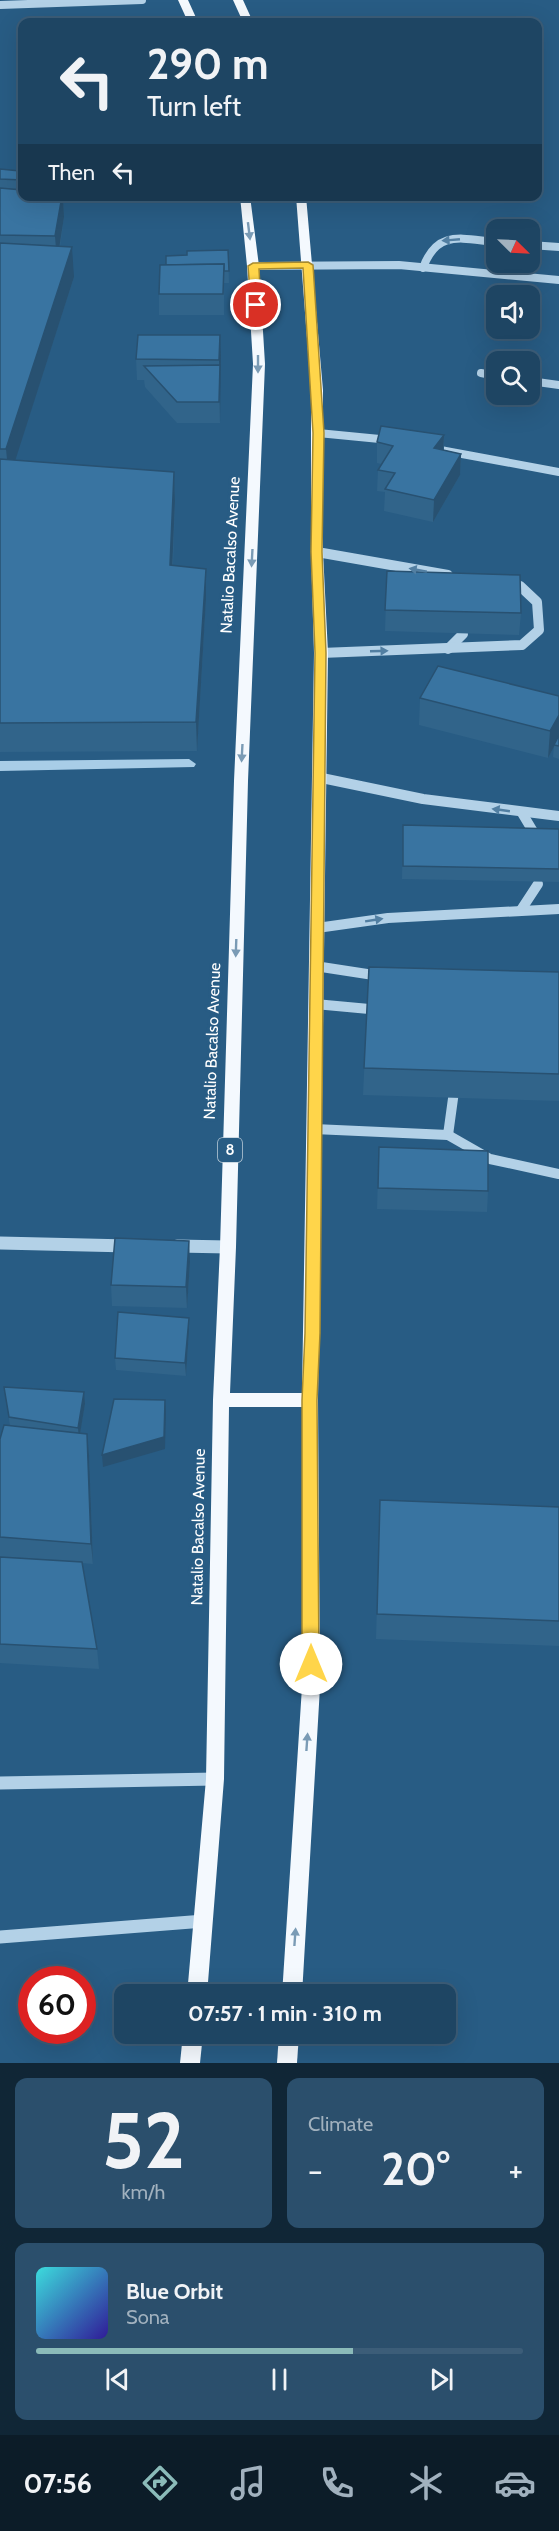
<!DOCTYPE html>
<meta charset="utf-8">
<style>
:root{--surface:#1e4563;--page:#2b4f6c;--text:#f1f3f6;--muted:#a1b1be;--line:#3c5d78;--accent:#8bbbb9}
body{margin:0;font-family:Cabin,sans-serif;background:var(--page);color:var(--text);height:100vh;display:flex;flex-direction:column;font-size:22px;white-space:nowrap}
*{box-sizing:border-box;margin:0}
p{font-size:20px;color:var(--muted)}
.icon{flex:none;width:33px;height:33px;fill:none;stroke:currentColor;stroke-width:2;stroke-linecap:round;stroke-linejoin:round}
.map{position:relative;height:2063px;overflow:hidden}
.details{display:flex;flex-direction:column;gap:15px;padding:15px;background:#102636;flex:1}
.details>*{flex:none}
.banner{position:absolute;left:18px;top:18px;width:524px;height:183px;border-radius:12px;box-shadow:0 6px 24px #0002,0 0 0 2px var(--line);background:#1e4563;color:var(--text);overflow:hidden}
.needle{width:39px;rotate:114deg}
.buttons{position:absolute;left:486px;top:219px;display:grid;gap:12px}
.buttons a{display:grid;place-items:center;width:54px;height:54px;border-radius:12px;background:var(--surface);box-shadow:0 6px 24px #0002,0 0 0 2px var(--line);font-size:30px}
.speed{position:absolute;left:18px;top:1966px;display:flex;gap:12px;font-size:30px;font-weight:700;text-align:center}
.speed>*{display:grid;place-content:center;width:78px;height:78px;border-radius:50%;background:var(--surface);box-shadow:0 6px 24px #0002,0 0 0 2px var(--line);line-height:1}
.speed .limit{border:9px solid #d22;background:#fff;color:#111}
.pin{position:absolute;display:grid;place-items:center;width:51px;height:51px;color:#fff;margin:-26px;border:3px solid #fff;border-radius:50%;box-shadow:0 2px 6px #0007}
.me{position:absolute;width:66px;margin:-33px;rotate:0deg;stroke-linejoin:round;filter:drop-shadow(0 0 4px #0008)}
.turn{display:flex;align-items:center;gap:21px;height:126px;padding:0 30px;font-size:27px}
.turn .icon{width:78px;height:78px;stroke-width:2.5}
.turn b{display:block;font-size:42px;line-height:51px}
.then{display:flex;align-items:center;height:57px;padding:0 30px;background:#0003;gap:12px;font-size:22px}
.big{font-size:45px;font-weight:700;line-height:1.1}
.details .widget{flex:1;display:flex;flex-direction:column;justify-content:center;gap:9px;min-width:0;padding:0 21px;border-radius:12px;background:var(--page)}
.details .dial{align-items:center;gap:0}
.dial b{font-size:78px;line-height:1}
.song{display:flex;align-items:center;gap:18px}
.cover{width:72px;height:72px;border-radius:9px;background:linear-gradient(135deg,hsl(180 70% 55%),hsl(250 70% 35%))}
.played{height:6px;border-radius:3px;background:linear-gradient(90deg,var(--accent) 65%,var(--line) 65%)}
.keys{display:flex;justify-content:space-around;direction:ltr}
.heat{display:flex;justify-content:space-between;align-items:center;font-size:33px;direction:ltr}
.details .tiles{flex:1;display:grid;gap:15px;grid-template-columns:1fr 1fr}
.widget:last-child{grid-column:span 2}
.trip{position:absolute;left:114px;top:1984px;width:342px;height:60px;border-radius:12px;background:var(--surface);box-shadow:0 6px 24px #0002,0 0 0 2px var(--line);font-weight:700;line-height:60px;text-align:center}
.tabs{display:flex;height:96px;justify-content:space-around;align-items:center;background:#0c1c28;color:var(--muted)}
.tabs .icon{width:42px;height:42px}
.tabs .active{color:var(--accent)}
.tabs b{font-size:27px;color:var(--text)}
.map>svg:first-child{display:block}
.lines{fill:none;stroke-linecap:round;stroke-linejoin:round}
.stream{fill:#a8cde7;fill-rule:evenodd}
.minor-far2{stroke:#b3d1e7;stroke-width:8}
.minor-far1{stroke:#b3d1e7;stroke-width:10}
.minor{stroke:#b3d1e7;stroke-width:13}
.major{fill:#f4f9fe;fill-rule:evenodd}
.wall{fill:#31648a}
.shaded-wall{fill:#285171}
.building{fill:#3974a1;stroke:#285171;stroke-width:1.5}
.oneway{fill:#7a9bb5}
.oneway2{fill:#527fa2}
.route{fill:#ffd54a;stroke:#a68a30;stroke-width:1.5}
.labels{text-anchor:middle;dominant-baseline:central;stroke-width:6;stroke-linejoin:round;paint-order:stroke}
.shield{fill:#285c84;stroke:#beceda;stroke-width:1.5}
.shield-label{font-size:15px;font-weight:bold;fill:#fff}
.street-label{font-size:16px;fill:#fff;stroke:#285c84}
</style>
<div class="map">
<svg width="559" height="2063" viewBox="0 0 559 2063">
<rect width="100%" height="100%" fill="#285c84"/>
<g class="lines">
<path class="stream" d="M189 759 196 764 194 767 0 771V761Z"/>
<g class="minor-far2">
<path d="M0 5 142 0"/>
<path d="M530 245 559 247"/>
<path d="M253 266 399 265 559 280"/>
<path d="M423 268C437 229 462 239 496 242"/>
<path d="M481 373 496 376"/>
<path d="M530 381 559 385"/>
<path d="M318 433 390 440"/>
<path d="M435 449 559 472"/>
</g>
<g class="minor-far1">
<path d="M317 552 448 575"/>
<path d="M448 649 463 634"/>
<path d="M321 653 522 645 539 630 537 602 520 586 508 584"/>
<path d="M317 777 423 799 559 816"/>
<path d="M522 813 537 838"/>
<path d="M521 910 538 884"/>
<path d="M317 928 388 918 559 909"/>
<path d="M315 966 380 976"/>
<path d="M315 1004 380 1010"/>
<path d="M314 1129 448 1135 455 1084"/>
<path d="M448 1135 490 1159 559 1174"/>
</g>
<g class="minor">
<path d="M0 1243 129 1246"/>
<path d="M177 1246 228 1247"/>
<path d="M0 1783 215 1779"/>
<path d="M0 1937 204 1921"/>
</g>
<g class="major">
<path d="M178 0H188L198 22H188Z"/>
<path d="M233 0H243L253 22H243Z"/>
<path d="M240 196H250L259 266 265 364 248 781 236 1247 230 1393H302L314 653 311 552V390L296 196H306L323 390V552L328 653 318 1400 320 1687 302 1995H282L302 1687V1407H229L224 1779 207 1995H187L206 1779 213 1400 220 1247 234 781 253 364 247 266Z"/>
<path d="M183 2034H203L200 2063H180Z"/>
<path d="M279 2034H299L297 2063H277Z"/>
</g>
</g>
<g class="wall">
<path d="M0 169 22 175V196H63L64 217 60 247 74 277 15 460 174 472 175 501 173 566 206 599 197 751 0 752Z"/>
<path d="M107 196H191V200L107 199Z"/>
<path d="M228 250 229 283H224V315H159V294L166 265 187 255Z"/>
<path d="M220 335V423H177L145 387 144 380H137L136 359Z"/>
<path d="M444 435V450L461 454 460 475 433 522 384 511 385 492 377 491 378 470 381 464 377 463V442Z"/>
<path d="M387 571 521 613 519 635 385 631Z"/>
<path d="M559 696V759L553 757 554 746 548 758 419 725 420 698Z"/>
<path d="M403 825 559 829V882L402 879Z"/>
<path d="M369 967 559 972V1101L363 1095Z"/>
<path d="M379 1147 488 1191 487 1212 377 1209Z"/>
<path d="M190 1262 187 1308 112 1306 111 1285Z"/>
<path d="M189 1318V1330L186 1376 116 1370 115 1358Z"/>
<path d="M4 1387 85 1404 80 1433 87 1434 89 1455 93 1564 82 1563 97 1649 99 1669 0 1663V1439L10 1426Z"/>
<path d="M380 1500 559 1507V1646L376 1639Z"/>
</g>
<g class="shaded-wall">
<path d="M62 196H63L64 217 57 262 55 236Z"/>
<path d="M72 247 74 277 9 480 6 449Z"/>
<path d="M220 335 221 356 220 423 219 360Z"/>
<path d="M444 435 443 457 434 448Z"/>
<path d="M461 454 460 475 433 522 434 500Z"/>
<path d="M174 472 175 501 171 594 170 565Z"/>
<path d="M206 569V599L197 751 196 722Z"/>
<path d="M559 715V737L548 758 550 731Z"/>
<path d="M189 1241 190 1262 187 1308 186 1287Z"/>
<path d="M189 1318V1330L186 1376 185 1363Z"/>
<path d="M84 1392 85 1404 79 1440 78 1428Z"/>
<path d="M165 1400 166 1412 165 1449 103 1467 102 1455Z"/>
<path d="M87 1434 89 1455 93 1564 91 1544Z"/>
</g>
<g class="building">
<path d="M0 169 20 171 22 175V180L0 179Z"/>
<path d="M0 188 22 190V196H62L55 236 0 235Z"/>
<path d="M0 243 72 247 6 449H0Z"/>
<path d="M228 250 229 271H224V264L166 265V256L187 255V251Z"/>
<path d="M224 264 223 294H159L160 265Z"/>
<path d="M138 335H220L219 360 136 359Z"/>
<path d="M220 365 219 402H177L144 366Z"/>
<path d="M381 426 444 435 434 448 461 454 434 500 385 489 395 473 378 470 393 446 377 442Z"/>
<path d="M0 459 174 472 170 565 206 569 196 722 0 723Z"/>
<path d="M387 571 520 575 521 613 385 610Z"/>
<path d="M438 666 559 696V715L550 731 420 698Z"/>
<path d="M559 735V746L554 745Z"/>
<path d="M403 825 559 829V869L403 866Z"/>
<path d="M369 967 559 972V1074L364 1068Z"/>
<path d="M379 1147 488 1151V1191L378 1188Z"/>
<path d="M115 1238 189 1241 186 1287 111 1285Z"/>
<path d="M118 1312 189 1318 185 1363 115 1358Z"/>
<path d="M4 1387 84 1392 78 1428 9 1417Z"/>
<path d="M114 1399 165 1400 164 1437 102 1455Z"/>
<path d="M4 1425 87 1434 91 1544 0 1537V1439Z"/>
<path d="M380 1500 559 1507V1621L377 1614Z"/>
<path d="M0 1557 82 1562 97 1649 0 1644Z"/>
</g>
<defs><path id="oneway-solid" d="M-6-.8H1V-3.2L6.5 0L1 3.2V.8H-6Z" transform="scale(1.5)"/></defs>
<g class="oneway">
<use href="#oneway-solid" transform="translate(249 231) rotate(83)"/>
<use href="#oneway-solid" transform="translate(258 364) rotate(90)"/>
<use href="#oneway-solid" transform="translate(252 558) rotate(93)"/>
<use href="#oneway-solid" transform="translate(242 753) rotate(93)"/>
<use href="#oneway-solid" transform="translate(236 948) rotate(92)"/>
<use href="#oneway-solid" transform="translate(307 1742) rotate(-86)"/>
<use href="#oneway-solid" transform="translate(295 1937) rotate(-86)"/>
</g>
<g class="oneway2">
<use href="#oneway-solid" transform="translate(451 240) rotate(175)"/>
<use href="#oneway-solid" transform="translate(418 570) rotate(-170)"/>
<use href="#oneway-solid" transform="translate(379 651) rotate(-2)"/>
<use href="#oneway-solid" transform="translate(501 810) rotate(-172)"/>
<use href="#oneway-solid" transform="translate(374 920) rotate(-9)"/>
</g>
<path class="route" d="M308 262 313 265 324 433 322 552 326 653 320 1333 317 1400 319 1664 317 1669 311 1672 305 1669 302 1664V1400L305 1333 315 653 311 552 313 433 303 268 259 269 261 305 256 308 251 305 248 266 253 263Z"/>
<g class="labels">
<rect class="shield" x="218" y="1138" width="24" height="24" rx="4.5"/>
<g class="shield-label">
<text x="230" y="1150">8</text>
</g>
<g class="street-label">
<text transform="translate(230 555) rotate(-87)">Natalio Bacalso Avenue</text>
<text transform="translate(212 1041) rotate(-88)">Natalio Bacalso Avenue</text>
<text transform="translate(198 1527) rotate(-89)">Natalio Bacalso Avenue</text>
</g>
</g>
</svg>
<div class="buttons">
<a><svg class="needle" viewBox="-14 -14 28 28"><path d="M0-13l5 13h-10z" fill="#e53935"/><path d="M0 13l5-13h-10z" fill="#a1b1be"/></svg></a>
<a><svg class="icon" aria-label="sound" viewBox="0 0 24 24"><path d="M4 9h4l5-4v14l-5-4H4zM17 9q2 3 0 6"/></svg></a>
<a><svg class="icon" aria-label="search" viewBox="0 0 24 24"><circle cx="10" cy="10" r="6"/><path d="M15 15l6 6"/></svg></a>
</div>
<div class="speed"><div class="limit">60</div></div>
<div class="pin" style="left:256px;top:305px;background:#d93025"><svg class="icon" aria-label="arrive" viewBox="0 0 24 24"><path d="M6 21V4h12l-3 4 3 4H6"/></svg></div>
<svg class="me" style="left:311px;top:1664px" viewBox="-20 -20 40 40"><circle r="19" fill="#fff"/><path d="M0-13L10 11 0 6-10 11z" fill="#ffd54a"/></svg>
<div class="trip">07:57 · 1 min · 310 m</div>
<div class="banner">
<div class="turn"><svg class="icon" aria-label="left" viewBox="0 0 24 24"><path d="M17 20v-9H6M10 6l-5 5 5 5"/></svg><div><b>290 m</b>Turn left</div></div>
<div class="then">Then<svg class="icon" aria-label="left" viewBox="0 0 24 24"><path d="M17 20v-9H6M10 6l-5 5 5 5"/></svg></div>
</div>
</div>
<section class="details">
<div class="tiles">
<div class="widget dial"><b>52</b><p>km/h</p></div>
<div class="widget"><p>Climate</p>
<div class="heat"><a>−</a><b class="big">20°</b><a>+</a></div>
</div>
<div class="widget">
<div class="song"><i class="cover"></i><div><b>Blue Orbit</b><p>Sona</p></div></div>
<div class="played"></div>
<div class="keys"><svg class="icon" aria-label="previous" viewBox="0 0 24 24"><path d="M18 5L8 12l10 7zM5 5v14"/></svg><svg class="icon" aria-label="pause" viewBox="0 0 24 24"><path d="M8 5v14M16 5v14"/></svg><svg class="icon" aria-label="next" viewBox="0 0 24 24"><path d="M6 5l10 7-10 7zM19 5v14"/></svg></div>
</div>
</div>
</section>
<nav class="tabs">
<b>07:56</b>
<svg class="icon active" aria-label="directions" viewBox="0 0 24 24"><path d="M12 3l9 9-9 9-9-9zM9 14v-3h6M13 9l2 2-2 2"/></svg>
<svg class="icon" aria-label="music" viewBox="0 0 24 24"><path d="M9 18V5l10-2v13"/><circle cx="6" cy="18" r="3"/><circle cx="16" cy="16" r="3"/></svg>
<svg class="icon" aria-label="phone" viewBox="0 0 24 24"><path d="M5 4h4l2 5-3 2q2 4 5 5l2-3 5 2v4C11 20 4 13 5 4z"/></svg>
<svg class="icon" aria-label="climate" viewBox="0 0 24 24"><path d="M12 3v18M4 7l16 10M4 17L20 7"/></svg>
<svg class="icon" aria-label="car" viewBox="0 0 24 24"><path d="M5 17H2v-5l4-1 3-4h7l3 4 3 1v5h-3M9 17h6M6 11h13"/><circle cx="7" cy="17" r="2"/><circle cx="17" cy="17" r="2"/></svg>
</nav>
